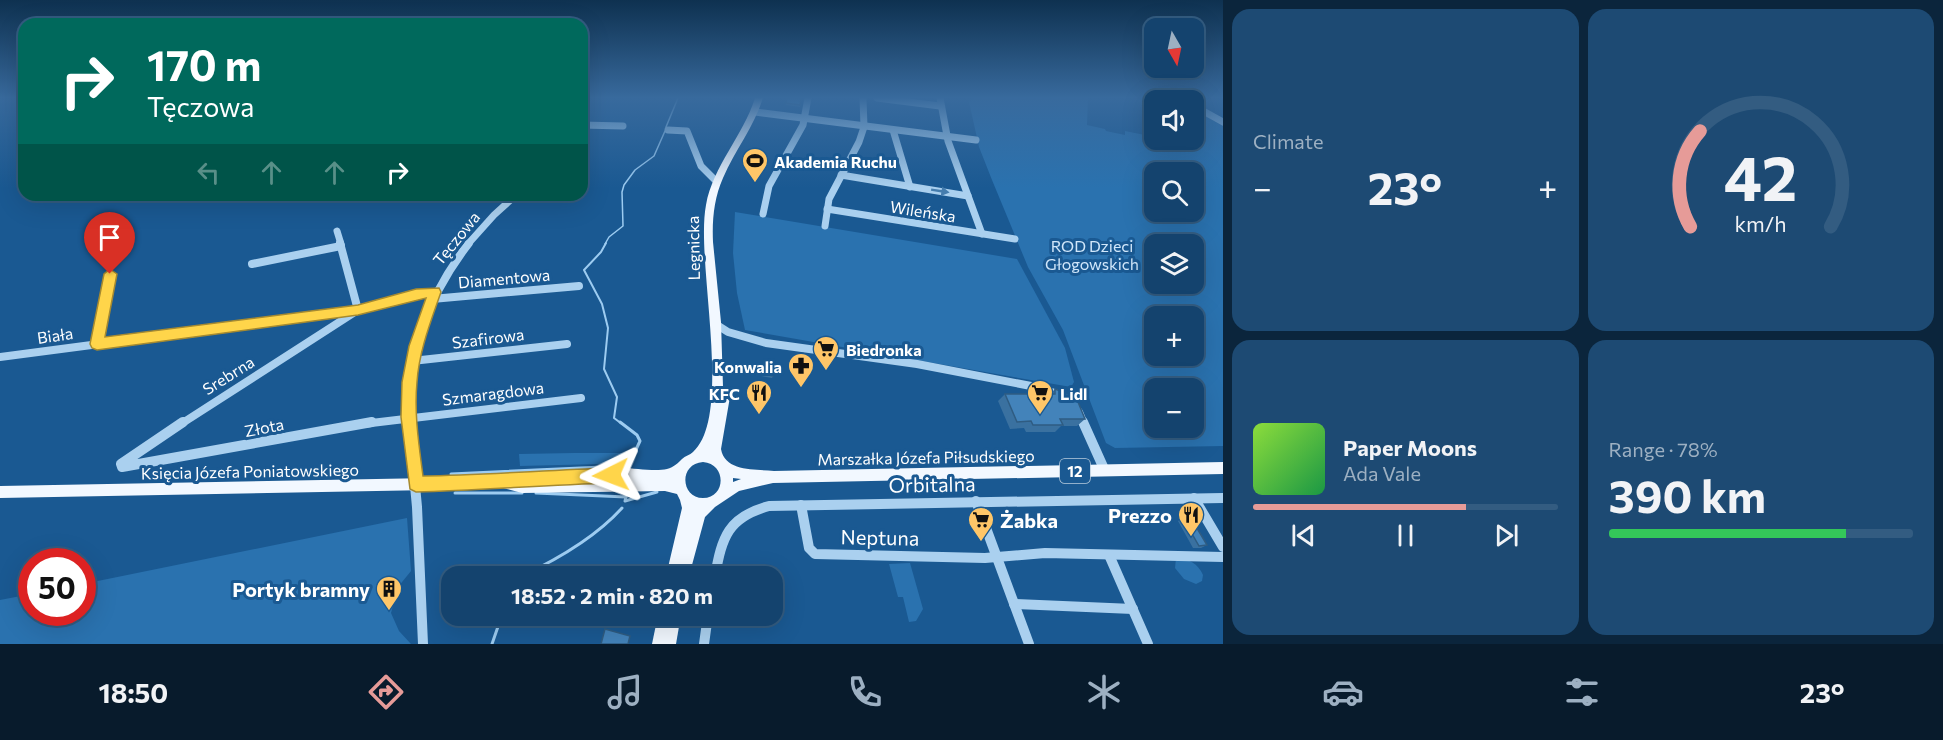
<!DOCTYPE html>
<meta charset="utf-8">
<style>
:root{--surface:#14436e;--page:#1d4a73;--text:#f1f3f6;--muted:#9db0c2;--line:#335c81;--accent:#e69b98}
body{margin:0;font-family:Commissioner,sans-serif;background:var(--page);color:var(--text);height:100vh;display:flex;flex-direction:column;font-size:22px;white-space:nowrap}
*{box-sizing:border-box;margin:0}
p{font-size:20px;color:var(--muted)}
.icon{flex:none;width:33px;height:33px;fill:none;stroke:currentColor;stroke-width:2;stroke-linecap:round;stroke-linejoin:round}
.map{position:relative;flex:1;overflow:hidden}
.sheet{display:flex;flex-direction:column;gap:9px;padding:9px;background:#0b253c;width:720px}
.sheet>*{flex:none}
.hud{position:absolute;left:18px;top:18px;width:570px;height:183px;border-radius:18px;box-shadow:0 6px 24px #0002,0 0 0 2px var(--line);background:#00695c;color:#fff;overflow:hidden}
.needle{width:39px;rotate:171deg}
.controls{position:absolute;left:1144px;top:18px;display:grid;gap:12px}
.controls a{display:grid;place-items:center;width:60px;height:60px;border-radius:12px;background:var(--surface);box-shadow:0 6px 24px #0002,0 0 0 2px var(--line);font-size:30px}
.speed{position:absolute;left:18px;top:548px;display:flex;gap:12px;font-size:30px;font-weight:700;text-align:center}
.speed>*{display:grid;place-content:center;width:78px;height:78px;border-radius:50%;background:var(--surface);box-shadow:0 6px 24px #0002,0 0 0 2px var(--line);line-height:1}
.speed .limit{border:9px solid #d22;background:#fff;color:#111}
.pin{position:absolute;display:grid;place-items:center;width:51px;height:51px;color:#fff;margin:-62px -26px;border-radius:50% 50% 50% 0;rotate:-45deg;box-shadow:0 0 6px #0007}
.pin .icon{rotate:45deg}
.me{position:absolute;width:66px;margin:-33px;rotate:267deg;stroke-linejoin:round;filter:drop-shadow(0 0 4px #0008)}
.turn{display:flex;align-items:center;gap:21px;height:126px;padding:0 30px;font-size:27px}
.turn .icon{width:78px;height:78px;stroke-width:2.5}
.turn b{display:block;font-size:42px;line-height:51px}
.lanes{display:flex;align-items:center;height:57px;padding:0 30px;background:#0003;justify-content:center;gap:30px;direction:ltr}
.lanes .off{opacity:.35}
.big{font-size:45px;font-weight:700;line-height:1.1}
.sheet .card{flex:1;display:flex;flex-direction:column;justify-content:center;gap:9px;min-width:0;padding:0 21px;border-radius:18px;background:var(--page)}
.sheet .dial{align-items:center;gap:0}
.dial svg{height:156px;overflow:visible;fill:none;stroke:var(--line);stroke-width:7;stroke-linecap:round;text-anchor:middle}
.dial text{fill:var(--text);stroke:none}
.song{display:flex;align-items:center;gap:18px}
.cover{width:72px;height:72px;border-radius:9px;background:linear-gradient(135deg,hsl(90 70% 55%),hsl(140 70% 35%))}
.played{height:6px;border-radius:3px;background:linear-gradient(90deg,var(--accent) 70%,var(--line) 70%)}
.keys{display:flex;justify-content:space-around;direction:ltr}
.heat{display:flex;justify-content:space-between;align-items:center;font-size:33px;direction:ltr}
.charge{height:9px;border-radius:4px;background:linear-gradient(90deg,#34c759 78%,var(--line) 0)}
.sheet .tiles{flex:1;display:grid;gap:9px;grid-template-columns:repeat(2,1fr)}
.trip{position:absolute;left:441px;top:566px;width:342px;height:60px;border-radius:18px;background:var(--surface);box-shadow:0 6px 24px #0002,0 0 0 2px var(--line);font-weight:700;line-height:60px;text-align:center}
.tab-bar{display:flex;height:96px;justify-content:space-around;align-items:center;background:#081b2c;color:var(--muted)}
.tab-bar .icon{width:42px;height:42px}
.tab-bar .selected{color:var(--accent)}
.tab-bar b{font-size:27px;color:var(--text)}
main{display:flex;flex:1;min-height:0}
.map>svg:first-child{display:block}
.green{fill:#2a72af;fill-rule:evenodd}
.lines{fill:none;stroke-linecap:round;stroke-linejoin:round}
.stream-far2{stroke:#9dccf1;stroke-width:1.5}
.stream-far1{stroke:#9dccf1;stroke-width:2}
.stream{stroke:#9dccf1;stroke-width:3}
.minor-far2{stroke:#aad0ef;stroke-width:7}
.minor-far1{stroke:#aad0ef;stroke-width:8}
.minor{stroke:#aad0ef;stroke-width:10}
.major{fill:#f2f8ff;fill-rule:evenodd}
.wall{fill:#3a71a0}
.building{fill:#4383ba;stroke:#2f5c82;stroke-width:1.5}
.oneway{fill:#457dae}
.route{fill:#ffd54a;stroke:#a68a30;stroke-width:1.5}
.labels{text-anchor:middle;dominant-baseline:central;stroke-width:6;stroke-linejoin:round;paint-order:stroke}
.shield{fill:#1a5992;stroke:#bacdde;stroke-width:1.5}
.shield-label{font-size:15px;font-weight:bold;fill:#fff}
.poi-label{font-size:16px;font-weight:bold;fill:#fff;stroke:#1a5992;text-anchor:start}
.street-label{font-size:16px;fill:#fff;stroke:#1a5992}
.park-label{font-size:16px;fill:#d1e7fb;stroke:#1a5992}
.near-street-label{font-size:20px;fill:#fff;stroke:#1a5992}
.near-poi-label{font-size:20px;font-weight:bold;fill:#fff;stroke:#1a5992;text-anchor:end}
</style>
<main>
<div class="map">
<svg width="1223" height="644" viewBox="0 0 1223 644">
<rect width="100%" height="100%" fill="#1a5992"/>
<g class="green">
<path d="M973 98H1088L1087 125 1105 129 1106 131 1125 135V131L1155 137V140H1194V110L1223 126V446L1115 448 1106 443 1063 330 1028 267 992 180 979 147 969 102ZM1155 172H1194V212H1155ZM1155 244H1194V284H1155ZM1155 316H1194V356H1155ZM1155 388H1194V428H1155Z"/>
<path d="M735 212 1017 259 1065 348 1074 382 1071 387 745 330 737 293 733 253Z"/>
<path d="M574 453H627L623 458 599 464 520 466 519 454Z"/>
<path d="M407 518 411 571 398 587 391 613 399 631 411 644H0V600L31 594 32 612H82L83 584Z"/>
<path d="M1176 558C1189 558 1198 564 1203 575L1202 581 1196 584 1184 579 1175 568Z"/>
<path d="M910 563 923 609 916 621 909 622 903 597H898L889 564Z"/>
</g>
<g class="lines">
<g class="stream-far2">
<path d="M666 127 678 98"/>
<path d="M605 244 609 237 623 226 622 192 624 185 635 170 654 156 665 131"/>
</g>
<path class="stream-far1" d="M606 243 601 252 584 270 602 304 608 328 604 369 617 397 614 418 622 424"/>
<g class="stream">
<path d="M620 422 637 435 640 441 628 467"/>
<path d="M451 474 603 467 630 462"/>
<path d="M627 492 625 501 657 492"/>
<path d="M455 493H522"/>
<path d="M536 493 626 497"/>
<path d="M522 576C558 559 595 538 622 508"/>
<path d="M492 644 502 615"/>
</g>
<g class="minor-far2">
<path d="M877 98 940 106"/>
<path d="M940 98 948 141 982 234"/>
<path d="M1177 98 1183 100"/>
<path d="M1194 106 1223 122"/>
<path d="M755 112 976 140"/>
<path d="M582 125 623 126"/>
<path d="M668 130 687 131 701 166 717 182"/>
<path d="M893 130 910 187"/>
<path d="M841 175 968 196"/>
<path d="M827 209 1015 239"/>
<path d="M763 214 769 186 803 125 808 98"/>
<path d="M825 226 829 199 859 142 864 127 863 98"/>
<path d="M337 231 341 244"/>
<path d="M468 244 494 215 516 195"/>
</g>
<g class="minor-far1">
<path d="M252 264 341 246"/>
<path d="M432 299 579 286"/>
<path d="M717 325 728 332 766 343 917 364 1031 386 1062 395"/>
<path d="M97 344 110 274"/>
<path d="M0 357 358 310 416 294 434 292"/>
<path d="M412 361 567 344"/>
<path d="M1079 412 1084 424"/>
<path d="M181 424 358 310 340 243"/>
<path d="M363 424 581 398"/>
<path d="M409 424C405 356 428 296 469 243"/>
</g>
<g class="minor">
<path d="M183 422 121 464 122 467 372 422"/>
<path d="M409 422 417 507 423 644"/>
<path d="M1083 422 1105 471"/>
<path d="M1194 498 1223 547"/>
<path d="M976 501 1029 644"/>
<path d="M801 505 809 548 815 554 985 558 1045 553 1223 557"/>
<path d="M1109 555 1148 644"/>
<path d="M715 576C722 537 728 517 769 506L1223 498"/>
<path d="M1014 604 1133 609"/>
<path d="M704 644 708 615"/>
</g>
<g class="major">
<path d="M755 98H763C754 127 735 150 723 178 714 198 712 220 713 242L721 322 723 387 729 388 731 391 721 449C725 472 755 469 774 471L1223 462V474L773 483 739 491 715 507 705 517 689 576H666L682 508 680 500 677 494 665 491 522 493 499 487 485 489 0 498V486L485 477C530 471 576 470 622 468 635 468 655 472 667 469 674 467 678 463 682 459 685 456 690 455 693 452 734 415 695 261 706 205 713 166 743 136 755 98ZM703 462C727 464 726 498 703 498 681 498 678 464 703 462ZM733 478 741 479 733 482Z"/>
<path d="M658 615H681L676 644H652Z"/>
</g>
</g>
<g class="wall">
<path d="M787 98H801L800 107 786 105Z"/>
<path d="M752 364 773 376 772 378 750 374Z"/>
<path d="M1055 389 1085 419 1077 426H1061L1055 432H1026L1024 428 1010 429 998 401 1005 394H1050Z"/>
<path d="M1183 518 1207 545 1201 548H1193L1178 521Z"/>
</g>
<g class="building">
<path d="M787 98H801L800 105 786 103Z"/>
<path d="M752 364 774 369 773 376 750 372Z"/>
<path d="M1055 389 1069 394 1078 402 1085 419H1060L1063 425H1033L1031 421 1017 422 1005 394H1055Z"/>
<path d="M1183 518H1191L1207 545 1199 546Z"/>
<path d="M605 629 630 636 628 644H601Z"/>
</g>
<defs><path id="oneway-solid" d="M-6-.8H1V-3.2L6.5 0L1 3.2V.8H-6Z" transform="scale(1.5)"/></defs>
<use class="oneway" href="#oneway-solid" transform="translate(940 191) rotate(9)"/>
<linearGradient id="sky" x2="0" y2="1"><stop stop-color="#0e3150"/><stop offset="0.52" stop-color="#386a9d"/><stop offset="1" stop-color="#386a9d" stop-opacity="0"/></linearGradient>
<rect width="1223" height="188" fill="url(#sky)"/>
<path class="route" d="M110 269 117 274 105 337 358 305 416 289 439 288 441 292C431 321 419 351 417 382 414 414 419 445 423 476 486 475 548 470 611 468L617 470 619 475 617 480 611 483C546 485 481 490 416 492L410 489 401 417 402 382 409 346 426 298 358 315 97 350 92 348 90 344 104 274Z"/>
<defs>
<symbol id="stadium-pin" viewBox="-11 -11 22 30"><path d="M0 17L-7.5 6A9.5 9.5 0 1 1 7.5 6Z" fill="#ffc668" stroke="#1a5992"/><path d="M0-5a6.5 5 0 1 0 0 10a6.5 5 0 1 0 0-10ZM-3.5-1.8h7v3.6h-7Z" fill="#111"/></symbol>
<symbol id="supermarket-pin" viewBox="-11 -11 22 30"><path d="M0 17L-7.5 6A9.5 9.5 0 1 1 7.5 6Z" fill="#ffc668" stroke="#1a5992"/><path d="M-6-5.5h2.5l.6 2H6L4.5 2H-2.5L-4.4-4H-6ZM-1.5 3.2a1.3 1.3 0 1 0 .1 0ZM3 3.2a1.3 1.3 0 1 0 .1 0Z" fill="#111"/></symbol>
<symbol id="pharmacy-pin" viewBox="-11 -11 22 30"><path d="M0 17L-7.5 6A9.5 9.5 0 1 1 7.5 6Z" fill="#ffc668" stroke="#1a5992"/><path d="M-2-6h4v4h4v4h-4v4h-4v-4h-4v-4h4Z" fill="#111"/></symbol>
<symbol id="restaurant-pin" viewBox="-11 -11 22 30"><path d="M0 17L-7.5 6A9.5 9.5 0 1 1 7.5 6Z" fill="#ffc668" stroke="#1a5992"/><path d="M-5-6h1v4h1v-4h1v4h1v-4h1v5L-1.5 .5V6h-2V.5L-5-1ZM5-6V6H3V1.5H1.5Q1.5-4 5-6Z" fill="#111"/></symbol>
<symbol id="building-pin" viewBox="-11 -11 22 30"><path d="M0 17L-7.5 6A9.5 9.5 0 1 1 7.5 6Z" fill="#ffc668" stroke="#1a5992"/><path d="M-4-6H4V6H1V3H-1V6H-4ZM-2.5-4.3h1.7v1.8h-1.7ZM.8-4.3h1.7v1.8H.8ZM-2.5-1h1.7V.8h-1.7ZM.8-1h1.7V.8H.8Z" fill="#111"/></symbol>
</defs>
<g fill-rule="evenodd">
<use href="#stadium-pin" x="740" y="146" width="30" height="40"/>
<use href="#supermarket-pin" x="811" y="334" width="30" height="40"/>
<use href="#pharmacy-pin" x="786" y="351" width="30" height="40"/>
<use href="#restaurant-pin" x="744" y="378" width="30" height="40"/>
<use href="#supermarket-pin" x="1025" y="378" width="30" height="40"/>
<use href="#restaurant-pin" x="1176" y="500" width="30" height="40"/>
<use href="#supermarket-pin" x="966" y="505" width="30" height="40"/>
<use href="#building-pin" x="374" y="574" width="30" height="40"/>
</g>
<g class="labels">
<rect class="shield" x="1060" y="459" width="30" height="24" rx="4.5"/>
<g class="shield-label">
<text x="1075" y="471">12</text>
</g>
<g class="poi-label">
<text x="774" y="161">Akademia Ruchu</text>
<text x="846" y="349">Biedronka</text>
<text x="782" y="366" text-anchor="end">Konwalia</text>
<text x="740" y="393" text-anchor="end">KFC</text>
<text x="1060" y="393">Lidl</text>
</g>
<g class="street-label">
<text transform="translate(923 211) rotate(9)">Wileńska</text>
<text transform="translate(456 238) rotate(-51)">Tęczowa</text>
<text transform="translate(693 248) rotate(-91)">Legnicka</text>
<text transform="translate(504 278) rotate(-5)">Diamentowa</text>
<text transform="translate(55 335) rotate(-8)">Biała</text>
<text transform="translate(488 338) rotate(-7)">Szafirowa</text>
<text transform="translate(228 375) rotate(-32)">Srebrna</text>
<text transform="translate(493 393) rotate(-7)">Szmaragdowa</text>
<text transform="translate(264 427) rotate(-11)">Złota</text>
<text transform="translate(926 457) rotate(-1)">Marszałka Józefa Piłsudskiego</text>
<text transform="translate(250 471) rotate(-1)">Księcia Józefa Poniatowskiego</text>
</g>
<g class="park-label">
<text x="1092" y="245">ROD Dzieci<tspan x="1092" dy="18">Głogowskich</tspan></text>
</g>
<g class="near-street-label">
<text transform="translate(932 484) rotate(-1)">Orbitalna</text>
<text transform="translate(880 537) rotate(1)">Neptuna</text>
</g>
<g class="near-poi-label">
<text x="1172" y="515">Prezzo</text>
<text x="1000" y="520" text-anchor="start">Żabka</text>
<text x="370" y="589">Portyk bramny</text>
</g>
</g>
</svg>
<div class="controls">
<a><svg class="needle" viewBox="-14 -14 28 28"><path d="M0-13l5 13h-10z" fill="#e53935"/><path d="M0 13l5-13h-10z" fill="#9db0c2"/></svg></a>
<a><svg class="icon" aria-label="sound" viewBox="0 0 24 24"><path d="M4 9h4l5-4v14l-5-4H4zM17 9q2 3 0 6"/></svg></a>
<a><svg class="icon" aria-label="search" viewBox="0 0 24 24"><circle cx="10" cy="10" r="6"/><path d="M15 15l6 6"/></svg></a>
<a><svg class="icon" aria-label="layers" viewBox="0 0 24 24"><path d="M12 4l9 5-9 5-9-5zM3 14l9 5 9-5"/></svg></a>
<a>+</a>
<a>−</a>
</div>
<div class="speed"><div class="limit">50</div></div>
<div class="pin" style="left:110px;top:274px;background:#d93025"><svg class="icon" aria-label="arrive" viewBox="0 0 24 24"><path d="M6 21V4h12l-3 4 3 4H6"/></svg></div>
<svg class="me" style="left:611px;top:475px" viewBox="-20 -20 40 40"><path d="M0-17L14 15 0 8-14 15z" fill="#ffd54a" stroke="#fff" stroke-width="4"/></svg>
<div class="trip">18:52 · 2 min · 820 m</div>
<div class="hud">
<div class="turn"><svg class="icon" aria-label="right" viewBox="0 0 24 24"><path d="M7 20v-9h11M14 6l5 5-5 5"/></svg><div><b>170 m</b>Tęczowa</div></div>
<div class="lanes"><svg class="icon off" aria-label="left" viewBox="0 0 24 24"><path d="M17 20v-9H6M10 6l-5 5 5 5"/></svg><svg class="icon off" aria-label="ahead" viewBox="0 0 24 24"><path d="M12 20V5M6 11l6-6 6 6"/></svg><svg class="icon off" aria-label="ahead" viewBox="0 0 24 24"><path d="M12 20V5M6 11l6-6 6 6"/></svg><svg class="icon" aria-label="right" viewBox="0 0 24 24"><path d="M7 20v-9h11M14 6l5 5-5 5"/></svg></div>
</div>
</div>
<section class="sheet">
<div class="tiles">
<div class="card"><p>Climate</p>
<div class="heat"><a>−</a><b class="big">23°</b><a>+</a></div>
</div>
<div class="card dial"><svg viewBox="0 0 100 80">
<path d="M14 69A42 42 0 1 1 86 69"/>
<path d="M14 69A42 42 0 0 1 19 20" stroke="#e69b98"/>
<text x="50" y="56" font-size="32" font-weight="700">42</text>
<text x="50" y="72" font-size="11">km/h</text>
</svg></div>
<div class="card">
<div class="song"><i class="cover"></i><div><b>Paper Moons</b><p>Ada Vale</p></div></div>
<div class="played"></div>
<div class="keys"><svg class="icon" aria-label="previous" viewBox="0 0 24 24"><path d="M18 5L8 12l10 7zM5 5v14"/></svg><svg class="icon" aria-label="pause" viewBox="0 0 24 24"><path d="M8 5v14M16 5v14"/></svg><svg class="icon" aria-label="next" viewBox="0 0 24 24"><path d="M6 5l10 7-10 7zM19 5v14"/></svg></div>
</div>
<div class="card"><p>Range · 78%</p><b class="big">390 km</b><div class="charge"></div></div>
</div>
</section>
</main>
<nav class="tab-bar">
<b>18:50</b>
<svg class="icon selected" aria-label="directions" viewBox="0 0 24 24"><path d="M12 3l9 9-9 9-9-9zM9 14v-3h6M13 9l2 2-2 2"/></svg>
<svg class="icon" aria-label="music" viewBox="0 0 24 24"><path d="M9 18V5l10-2v13"/><circle cx="6" cy="18" r="3"/><circle cx="16" cy="16" r="3"/></svg>
<svg class="icon" aria-label="phone" viewBox="0 0 24 24"><path d="M5 4h4l2 5-3 2q2 4 5 5l2-3 5 2v4C11 20 4 13 5 4z"/></svg>
<svg class="icon" aria-label="climate" viewBox="0 0 24 24"><path d="M12 3v18M4 7l16 10M4 17L20 7"/></svg>
<svg class="icon" aria-label="car" viewBox="0 0 24 24"><path d="M5 17H2v-5l4-1 3-4h7l3 4 3 1v5h-3M9 17h6M6 11h13"/><circle cx="7" cy="17" r="2"/><circle cx="17" cy="17" r="2"/></svg>
<svg class="icon" aria-label="filters" viewBox="0 0 24 24"><path d="M4 7h16M4 17h16"/><circle cx="9" cy="7" r="2"/><circle cx="15" cy="17" r="2"/></svg>
<b>23°</b>
</nav>
